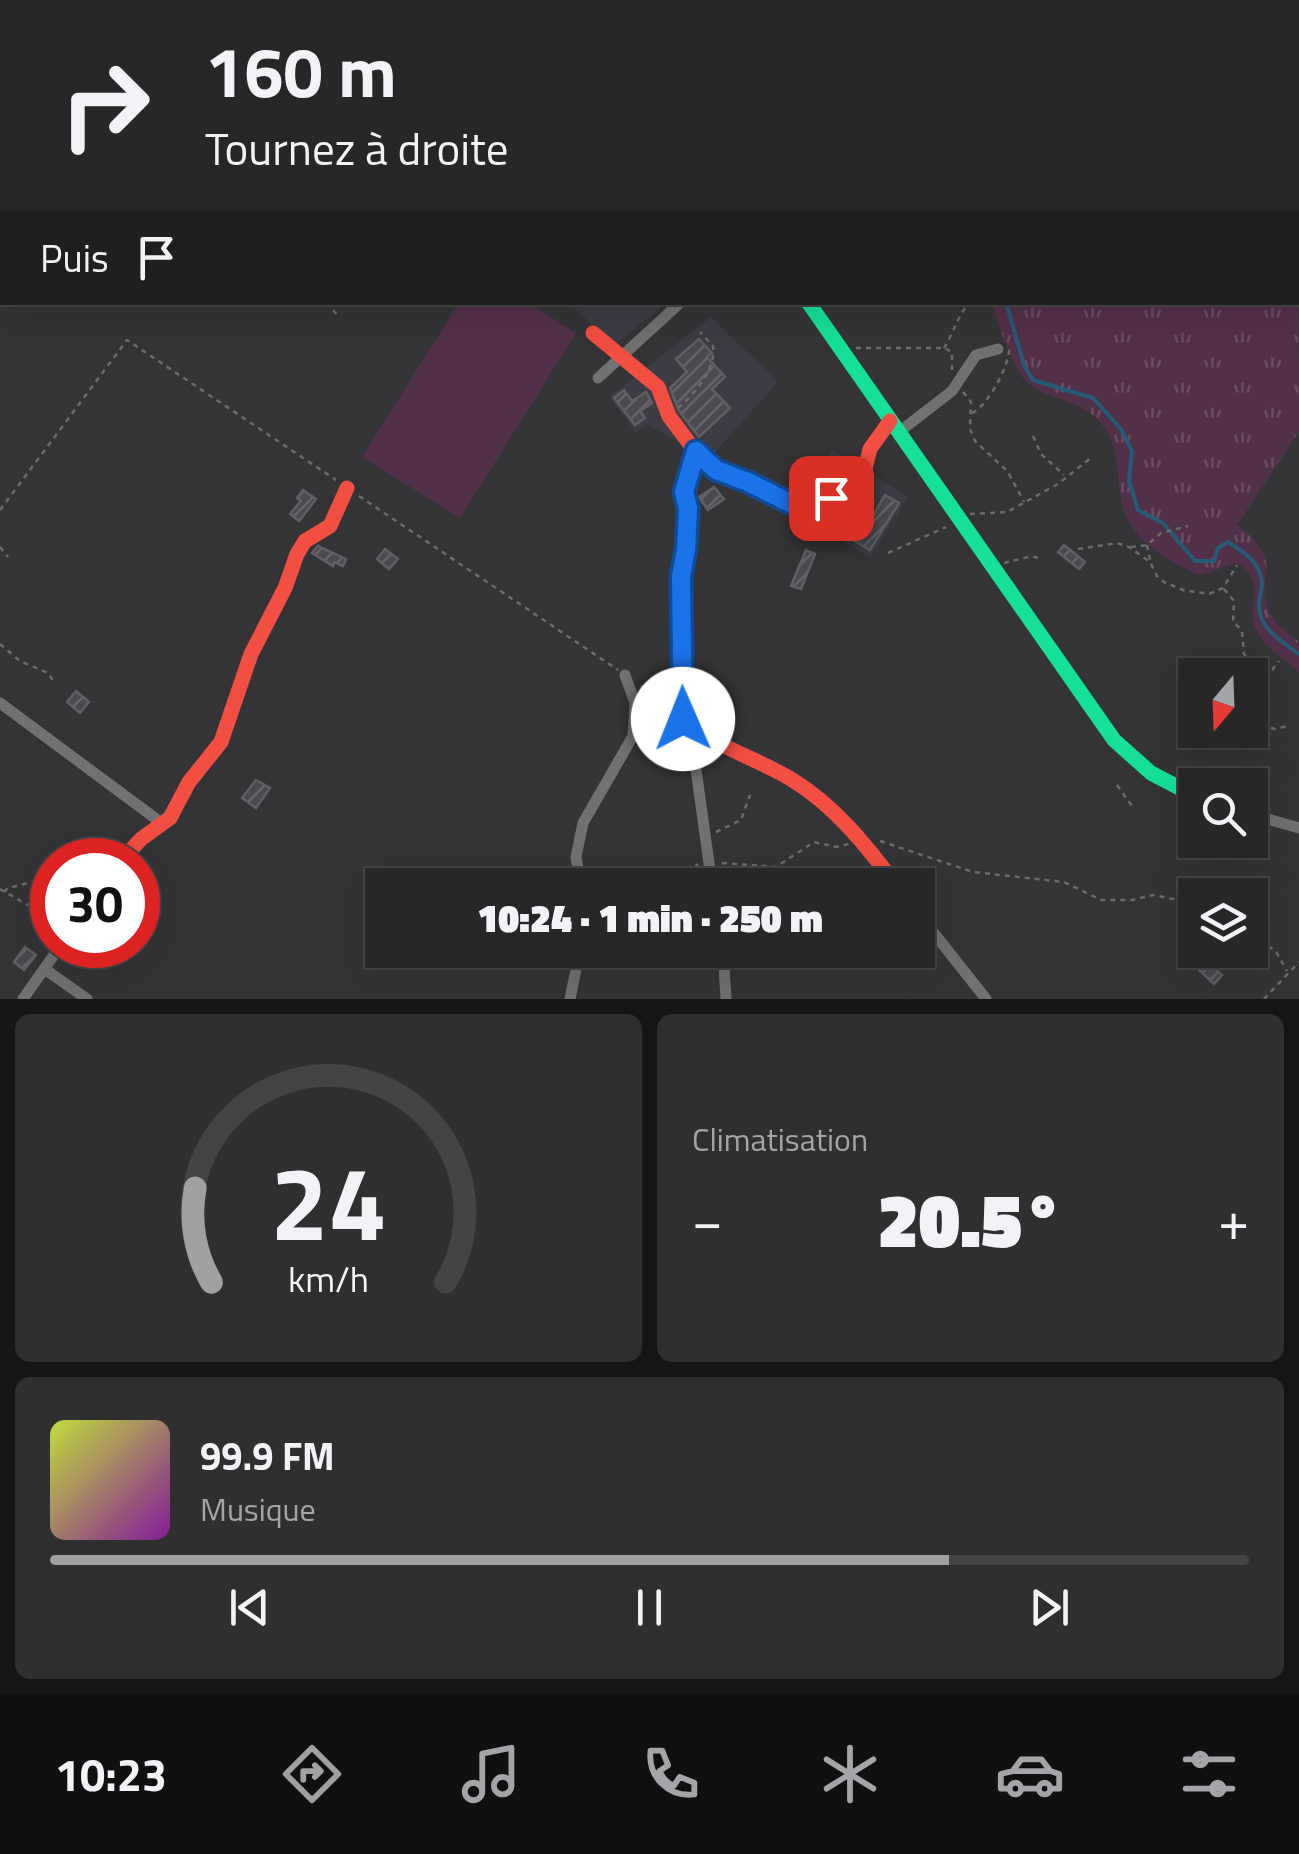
<!DOCTYPE html>
<html lang="fr">
<meta charset="utf-8">
<style>
:root{--surface:#272728;--page:#2f2f30;--text:#f1f3f6;--muted:#a4a5a8;--line:#434445;--accent:#a0a0a3}
body{margin:0;font-family:"Titillium Web",sans-serif;background:var(--page);color:var(--text);height:100vh;display:flex;flex-direction:column;font-size:38px;white-space:nowrap}
*{box-sizing:border-box;margin:0}
p{font-size:32px;color:var(--muted)}
.icon{flex:none;width:55px;height:55px;fill:none;stroke:currentColor;stroke-width:2;stroke-linecap:round;stroke-linejoin:round}
.map{position:relative;height:999px;overflow:hidden}
.details{display:flex;flex-direction:column;gap:15px;padding:15px;background:#151516;flex:1}
.details>*{flex:none}
.banner{position:absolute;left:0px;top:0px;width:1300px;height:305px;box-shadow:0 10px 40px #0002,0 0 0 2px var(--line);background:#272728;color:var(--text);overflow:hidden}
.needle{width:65px;rotate:199deg}
.controls{position:absolute;left:1178px;top:658px;display:grid;gap:20px}
.controls a{display:grid;place-items:center;width:90px;height:90px;border-radius:0px;background:var(--surface);box-shadow:0 10px 40px #0002,0 0 0 2px var(--line);font-size:50px}
.speed{position:absolute;left:30px;top:838px;display:flex;gap:20px;font-size:50px;font-weight:700;text-align:center}
.speed>*{display:grid;place-content:center;width:130px;height:130px;border-radius:50%;background:var(--surface);box-shadow:0 10px 40px #0002,0 0 0 2px var(--line);line-height:1}
.speed .limit{border:15px solid #d22;background:#fff;color:#111}
.pin{position:absolute;display:grid;place-items:center;width:85px;height:85px;color:#fff;margin:-42px;border-radius:20px;box-shadow:0 5px 15px #0006}
.me{position:absolute;width:110px;margin:-55px;rotate:359deg;stroke-linejoin:round;filter:drop-shadow(0 0 8px #0008)}
.turn{display:flex;align-items:center;gap:35px;height:210px;padding:0 40px;font-size:45px}
.turn .icon{width:130px;height:130px;stroke-width:2.5}
.turn b{display:block;font-size:70px;line-height:85px}
.then{display:flex;align-items:center;height:95px;padding:0 40px;background:#0003;gap:20px;font-size:38px}
.big{font-size:75px;font-weight:800;line-height:1.1}
.details .tile{flex:1;display:flex;flex-direction:column;justify-content:center;gap:15px;min-width:0;padding:0 35px;border-radius:15px;background:var(--page)}
.details .dial{align-items:center;gap:0}
.dial svg{height:260px;overflow:visible;fill:none;stroke:var(--line);stroke-width:7;stroke-linecap:round;text-anchor:middle}
.dial text{fill:var(--text);stroke:none}
.song{display:flex;align-items:center;gap:30px}
.cover{width:120px;height:120px;border-radius:15px;background:linear-gradient(135deg,hsl(70 70% 55%),hsl(290 70% 35%))}
.played{height:10px;border-radius:5px;background:linear-gradient(90deg,var(--accent) 75%,var(--line) 75%)}
.keys{display:flex;justify-content:space-around;direction:ltr}
.heat{display:flex;justify-content:space-between;align-items:center;font-size:55px;direction:ltr}
.details .tiles{flex:1;display:grid;gap:15px;grid-template-columns:1fr 1fr}
.tile:last-child{grid-column:span 2}
.trip{position:absolute;left:365px;top:868px;width:570px;height:100px;border-radius:0px;background:var(--surface);box-shadow:0 10px 40px #0002,0 0 0 2px var(--line);font-weight:800;line-height:100px;text-align:center}
.menu{display:flex;height:160px;justify-content:space-around;align-items:center;background:#101010;color:var(--muted)}
.menu .icon{width:70px;height:70px}
.menu .current{color:var(--accent)}
.menu b{font-size:45px;color:var(--text)}
.map>svg:first-child{display:block}
.built{fill:#3c3c44}
.grass{fill:url(#grass-tufts)}
.pitch{fill:#533049}
.lines{fill:none;stroke-linecap:round;stroke-linejoin:round}
.stream{stroke:#255c78;stroke-width:4}
.building{fill:url(#building-hatch);stroke:#605f61;stroke-width:2.5}
.path{stroke:#6c6c6d;stroke-width:2.5;stroke-dasharray:5 5;stroke-linecap:butt}
.lane{stroke:#717172;stroke-width:5}
.street{stroke:#717172;stroke-width:11}
.fast{stroke:#16e098;stroke-width:15}
.jam{stroke:#f24e42;stroke-width:15}
.route-casing{stroke:#114b97;stroke-width:25}
.route{stroke:#1a73e8;stroke-width:18}
</style>
<div class="map">
<svg width="1299" height="999" viewBox="0 0 1299 999">
<defs>
<pattern id="grass-tufts" width="24" height="20" patternUnits="userSpaceOnUse" patternTransform="scale(2.5)"><rect width="24" height="20" fill="#533049"/><path d="M3 7l-1-3M5 7V3M7 7l1-3M15 17l-1-3M17 17v-4M19 17l1-3" fill="none" stroke="#6b4d63"/></pattern>
<pattern id="building-hatch" width="6" height="6" patternUnits="userSpaceOnUse" patternTransform="scale(2.5)"><rect width="6" height="6" fill="#4c4850"/><path d="M-1 1l2-2M0 6l6-6M5 7l2-2" fill="none" stroke="#656269"/></pattern>
</defs>
<rect width="100%" height="100%" fill="#343436"/>
<g class="built">
<path d="M569 303H666L615 345Z"/>
<path d="M711 317 778 382 708 460 647 424 636 433 609 397Z"/>
<path d="M832 450 908 497 871 557 797 516Z"/>
</g>
<path class="grass" d="M1298 106 1299 431 1237 525C1291 567 1250 574 1271 615 1276 625 1290 634 1299 642V672C1283 658 1263 647 1255 627 1246 603 1268 580 1236 563L1201 575C1171 564 1132 541 1123 507 1116 483 1121 454 1107 432 1085 395 1048 404 1025 380 1010 364 999 323 991 303L1298 302Z"/>
<path class="pitch" d="M459 303H528L576 333 460 518 362 457Z"/>
<g class="lines">
<g class="stream">
<path d="M950 0 951 2"/>
<path d="M1006 302 1024 365 1033 380 1093 398 1121 429 1132 451 1129 481 1138 510 1163 523 1195 561H1214L1218 548 1228 542C1244 552 1261 563 1262 583 1262 591 1258 599 1259 607 1260 630 1283 642 1299 654"/>
</g>
</g>
<g class="building">
<path d="M699 339 712 353 707 357 725 377 712 389 730 408 699 437 679 411 670 388 687 372 676 359Z"/>
<path d="M624 390 632 401 646 392 652 403 640 411 645 418 635 425 614 398Z"/>
<path d="M714 487 724 499 708 510 699 497Z"/>
<path d="M303 490 316 499 299 521 290 514 301 501 297 498Z"/>
<path d="M885 495 899 503 870 550 815 517 833 510 865 529Z"/>
<path d="M1064 545 1085 562 1079 569 1058 552Z"/>
<path d="M318 546 346 559 343 566 334 562 333 566 312 553Z"/>
<path d="M385 549 398 559 389 569 377 559Z"/>
<path d="M806 550 815 554 801 589 791 586Z"/>
<path d="M76 691 89 702 80 713 67 702Z"/>
<path d="M256 780 270 788 256 808 242 798Z"/>
<path d="M25 947 36 955 24 970 14 962Z"/>
<path d="M1205 960 1222 975 1214 984 1198 969Z"/>
</g>
<g class="lines">
<g class="path">
<path d="M1030 2 1033 0"/>
<path d="M327 302 337 315"/>
<path d="M856 348H944L952 352V372"/>
<path d="M944 348C953 334 959 313 970 302"/>
<path d="M963 392 971 402 970 429 975 441 1008 472 1024 502"/>
<path d="M678 408C695 393 716 370 713 346L700 332"/>
<path d="M972 413C989 405 1011 362 1009 347"/>
<path d="M1033 436 1041 454 1064 475"/>
<path d="M359 496 618 670"/>
<path d="M0 510 127 340 336 480"/>
<path d="M970 514 1007 512 1058 484 1092 457"/>
<path d="M1147 545 1150 560"/>
<path d="M0 547 8 557"/>
<path d="M1131 547 1147 545 1161 533 1188 526"/>
<path d="M1078 549 1117 543 1129 547 1150 562 1157 576 1164 582 1183 590 1209 594 1223 588 1237 565"/>
<path d="M888 553 946 527"/>
<path d="M1004 563 1032 556 1041 559"/>
<path d="M1224 589 1234 601 1233 621 1242 631 1244 654 1265 679 1261 723 1274 729 1288 726"/>
<path d="M0 644 20 661 48 673 54 682"/>
<path d="M1266 678 1279 661"/>
<path d="M641 686 668 703"/>
<path d="M1117 785 1132 806"/>
<path d="M716 832 741 820 750 795"/>
<path d="M880 841 973 872 1064 882 1101 900H1132L1153 895 1178 900 1195 910"/>
<path d="M722 863 776 867 814 842 836 847 849 844"/>
<path d="M691 885 692 870 698 864"/>
<path d="M0 889 52 919"/>
<path d="M4 892 8 888 52 877"/>
<path d="M1250 938 1275 950 1287 971"/>
<path d="M1264 999 1299 962"/>
</g>
<g class="lane">
<path d="M159 2 162 0"/>
<path d="M330 2V0"/>
</g>
<g class="street">
<path d="M588 0 590 2"/>
<path d="M59 2 62 0"/>
<path d="M0 39 2 41"/>
<path d="M0 65 2 62"/>
<path d="M598 378 681 302"/>
<path d="M899 432 952 391 976 355 998 349"/>
<path d="M0 703 163 824"/>
<path d="M683 719 681 577 686 549 685 492 695 451"/>
<path d="M690 726 712 885"/>
<path d="M1250 814 1299 828"/>
<path d="M581 885 576 857 583 823 633 736 635 703 625 675"/>
<path d="M918 913 986 999"/>
<path d="M723 950 726 999"/>
<path d="M46 970 87 999"/>
<path d="M23 999 61 945"/>
<path d="M570 999 580 950"/>
</g>
<path class="fast" d="M808 302 1114 740 1151 773 1195 796"/>
<g class="jam">
<path d="M593 333 658 387 669 416 695 451 716 470 805 509 852 490 862 480 870 449 890 421"/>
<path d="M677 710C706 745 753 756 791 779 834 805 866 845 896 885"/>
<path d="M122 860 141 839 170 818 189 782 221 742 251 654 285 588 297 554 305 541 330 526 347 488"/>
</g>
</g>
<g class="lines">
<defs>
<path id="route" d="M683 719 681 577 686 549 688 508 684 492 696 451 716 470 748 482 792 504 806 508 831 498"/>
</defs>
<use href="#route" class="route-casing"/>
<use href="#route" class="route"/>
</g>
</svg>
<div class="controls">
<a><svg class="needle" viewBox="-14 -14 28 28"><path d="M0-13l5 13h-10z" fill="#e53935"/><path d="M0 13l5-13h-10z" fill="#a4a5a8"/></svg></a>
<a><svg class="icon" aria-label="search" viewBox="0 0 24 24"><circle cx="10" cy="10" r="6"/><path d="M15 15l6 6"/></svg></a>
<a><svg class="icon" aria-label="layers" viewBox="0 0 24 24"><path d="M12 4l9 5-9 5-9-5zM3 14l9 5 9-5"/></svg></a>
</div>
<div class="speed"><div class="limit">30</div></div>
<div class="pin" style="left:831px;top:498px;background:#d93025"><svg class="icon" aria-label="arrive" viewBox="0 0 24 24"><path d="M6 21V4h12l-3 4 3 4H6"/></svg></div>
<svg class="me" style="left:683px;top:719px" viewBox="-20 -20 40 40"><circle r="19" fill="#fff"/><path d="M0-13L10 11 0 6-10 11z" fill="#1a73e8"/></svg>
<div class="trip">10:24 · 1 min · 250 m</div>
<div class="banner">
<div class="turn"><svg class="icon" aria-label="right" viewBox="0 0 24 24"><path d="M7 20v-9h11M14 6l5 5-5 5"/></svg><div><b>160 m</b>Tournez à droite</div></div>
<div class="then">Puis<svg class="icon" aria-label="arrive" viewBox="0 0 24 24"><path d="M6 21V4h12l-3 4 3 4H6"/></svg></div>
</div>
</div>
<section class="details">
<div class="tiles">
<div class="tile dial"><svg viewBox="0 0 100 80">
<path d="M14 69A42 42 0 1 1 86 69"/>
<path d="M14 69A42 42 0 0 1 9 40" stroke="#a0a0a3"/>
<text x="50" y="56" font-size="32" font-weight="700">24</text>
<text x="50" y="72" font-size="11">km/h</text>
</svg></div>
<div class="tile"><p>Climatisation</p>
<div class="heat"><a>−</a><b class="big">20.5°</b><a>+</a></div>
</div>
<div class="tile">
<div class="song"><i class="cover"></i><div><b>99.9 FM</b><p>Musique</p></div></div>
<div class="played"></div>
<div class="keys"><svg class="icon" aria-label="previous" viewBox="0 0 24 24"><path d="M18 5L8 12l10 7zM5 5v14"/></svg><svg class="icon" aria-label="pause" viewBox="0 0 24 24"><path d="M8 5v14M16 5v14"/></svg><svg class="icon" aria-label="next" viewBox="0 0 24 24"><path d="M6 5l10 7-10 7zM19 5v14"/></svg></div>
</div>
</div>
</section>
<nav class="menu">
<b>10:23</b>
<svg class="icon current" aria-label="directions" viewBox="0 0 24 24"><path d="M12 3l9 9-9 9-9-9zM9 14v-3h6M13 9l2 2-2 2"/></svg>
<svg class="icon" aria-label="music" viewBox="0 0 24 24"><path d="M9 18V5l10-2v13"/><circle cx="6" cy="18" r="3"/><circle cx="16" cy="16" r="3"/></svg>
<svg class="icon" aria-label="phone" viewBox="0 0 24 24"><path d="M5 4h4l2 5-3 2q2 4 5 5l2-3 5 2v4C11 20 4 13 5 4z"/></svg>
<svg class="icon" aria-label="climate" viewBox="0 0 24 24"><path d="M12 3v18M4 7l16 10M4 17L20 7"/></svg>
<svg class="icon" aria-label="car" viewBox="0 0 24 24"><path d="M5 17H2v-5l4-1 3-4h7l3 4 3 1v5h-3M9 17h6M6 11h13"/><circle cx="7" cy="17" r="2"/><circle cx="17" cy="17" r="2"/></svg>
<svg class="icon" aria-label="filters" viewBox="0 0 24 24"><path d="M4 7h16M4 17h16"/><circle cx="9" cy="7" r="2"/><circle cx="15" cy="17" r="2"/></svg>
</nav>
